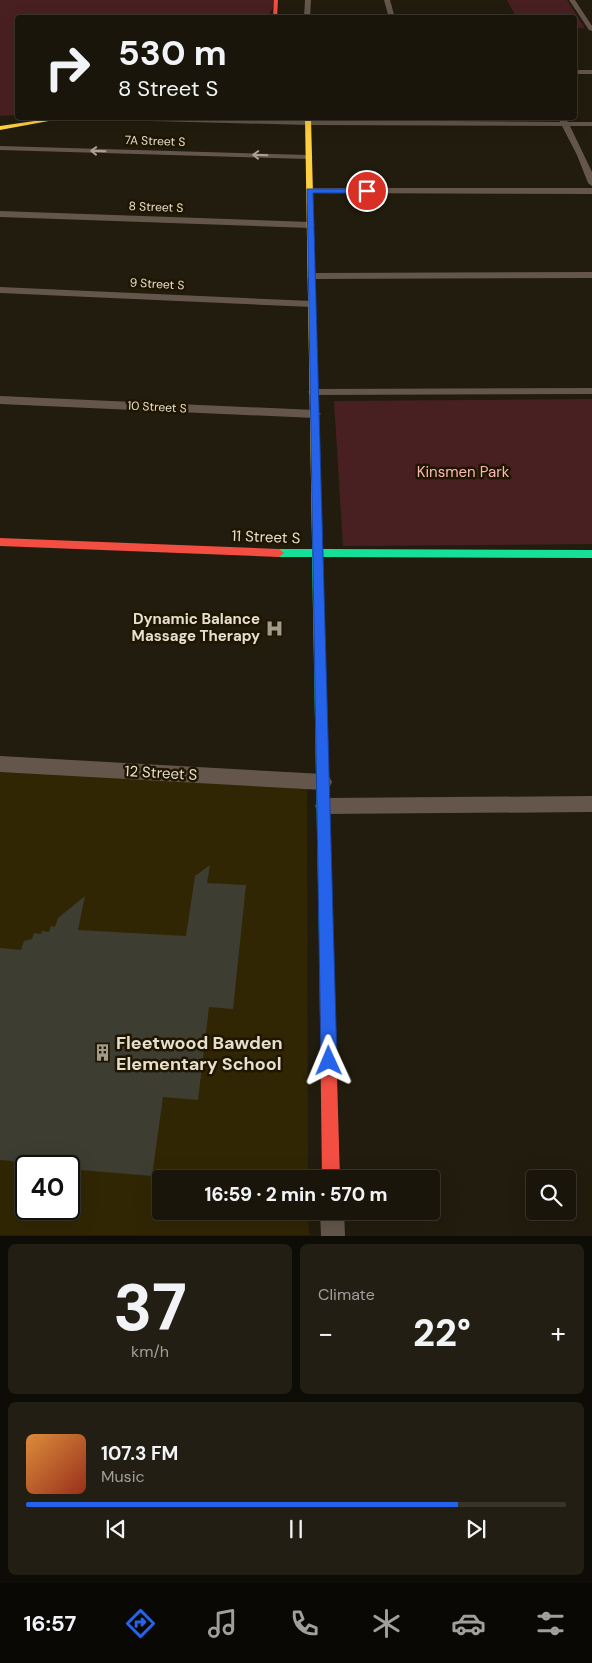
<!DOCTYPE html>
<meta charset="utf-8">
<style>
:root{--surface:#19150a;--page:#221e13;--text:#f1f3f6;--muted:#9f9f9c;--line:#37342b;--accent:#2563eb}
body{margin:0;font-family:"DM Sans",sans-serif;background:var(--page);color:var(--text);height:100vh;display:flex;flex-direction:column;font-size:19px;white-space:nowrap}
*{box-sizing:border-box;margin:0}
p{font-size:16px;color:var(--muted)}
.icon{flex:none;width:28px;height:28px;fill:none;stroke:currentColor;stroke-width:2;stroke-linecap:round;stroke-linejoin:round}
.map{position:relative;height:1236px;overflow:hidden}
.drawer{display:flex;flex-direction:column;gap:8px;padding:8px;background:#0e0c06;flex:1}
.drawer>*{flex:none}
.banner{position:absolute;left:15px;top:15px;width:562px;height:105px;border-radius:5px;box-shadow:0 5px 20px #0002,0 0 0 1px var(--line);background:#19150a;color:var(--text);overflow:hidden}
.controls{position:absolute;left:526px;top:1170px;display:grid;gap:10px}
.controls a{display:grid;place-items:center;width:50px;height:50px;border-radius:5px;background:var(--surface);box-shadow:0 5px 20px #0002,0 0 0 1px var(--line);font-size:25px}
.speed{position:absolute;left:15px;top:1155px;display:flex;gap:10px;font-size:25px;font-weight:700;text-align:center}
.speed>*{display:grid;place-content:center;width:65px;height:65px;border-radius:50%;background:var(--surface);box-shadow:0 5px 20px #0002,0 0 0 1px var(--line);line-height:1}
.speed .limit{border:2px solid #111;border-radius:8px;background:#fff;color:#111}
.pin{position:absolute;display:grid;place-items:center;width:42px;height:42px;color:#fff;margin:-21px;border:2px solid #fff;border-radius:50%;box-shadow:0 1px 5px #0007}
.me{position:absolute;width:55px;margin:-28px;rotate:359deg;stroke-linejoin:round;filter:drop-shadow(0 0 4px #0008)}
.turn{display:flex;align-items:center;gap:18px;height:105px;padding:0 20px;font-size:22px}
.turn .icon{width:65px;height:65px;stroke-width:2.5}
.turn b{display:block;font-size:35px;line-height:42px}
.big{font-size:38px;font-weight:800;line-height:1.1}
.drawer .widget{flex:1;display:flex;flex-direction:column;justify-content:center;gap:8px;min-width:0;padding:0 18px;border-radius:8px;background:var(--page)}
.drawer .dial{align-items:center;gap:0}
.dial b{font-size:65px;line-height:1}
.song{display:flex;align-items:center;gap:15px}
.cover{width:60px;height:60px;border-radius:8px;background:linear-gradient(135deg,hsl(30 70% 55%),hsl(10 70% 35%))}
.played{height:5px;border-radius:2px;background:linear-gradient(90deg,var(--accent) 80%,var(--line) 80%)}
.keys{display:flex;justify-content:space-around;direction:ltr}
.heat{display:flex;justify-content:space-between;align-items:center;font-size:28px;direction:ltr}
.drawer .tiles{flex:1;display:grid;gap:8px;grid-template-columns:1fr 1fr}
.widget:last-child{grid-column:span 2}
.trip{position:absolute;left:152px;top:1170px;width:288px;height:50px;border-radius:5px;background:var(--surface);box-shadow:0 5px 20px #0002,0 0 0 1px var(--line);font-weight:800;line-height:50px;text-align:center}
.tabs{display:flex;height:80px;justify-content:space-around;align-items:center;background:#0a0804;color:var(--muted)}
.tabs .icon{width:35px;height:35px}
.tabs .on{color:var(--accent)}
.tabs b{font-size:22px;color:var(--text)}
.map>svg:first-child{display:block}
.built{fill:#312604;fill-rule:evenodd}
.green{fill:#492021}
.building{fill:#3e3d31}
.lines{fill:none;stroke-linecap:round;stroke-linejoin:round}
.street{fill:#64564b;fill-rule:evenodd}
.fast{fill:#16e098;fill-rule:evenodd}
.slow{fill:#ffcf43;fill-rule:evenodd}
.jam{fill:#f24e42;fill-rule:evenodd}
.oneway{stroke:#aba194}
.route{fill:#2563eb;stroke:#184099}
.labels{text-anchor:middle;dominant-baseline:central;stroke-width:5;stroke-linejoin:round;paint-order:stroke}
.far-street-label{font-size:12px;fill:#e5dfcf;stroke:#201600}
.park-label{font-size:15px;fill:#fab8b9;stroke:#201600}
.street-label{font-size:15px;fill:#e5dfcf;stroke:#201600}
.poi-label{font-size:15px;font-weight:bold;fill:#e5dfcf;stroke:#201600;text-anchor:end}
.near-poi-label{font-size:18px;font-weight:bold;fill:#e5dfcf;stroke:#201600;text-anchor:start}
</style>
<div class="map">
<svg width="592" height="1236" viewBox="0 0 592 1236">
<rect width="100%" height="100%" fill="#211c0d"/>
<path class="built" d="M0 771 307 789 308 1179H161V1211H308L309 1235H0ZM26 1166H69V1209H26Z"/>
<g class="green">
<path d="M0 0H278L267 17 18 18 17 115 0 116Z"/>
<path d="M507 0H567L585 28H575V18L516 17Z"/>
<path d="M592 399V544L343 546 334 401Z"/>
</g>
<path class="building" d="M210 865 207 883 246 885 233 1009 209 1007 198 1100 163 1097 152 1176 69 1169V1166L16 1165 13 1161 0 1160V948L21 950 24 941 32 939 34 933 41 934 42 931 49 932 51 926 55 927 58 918 85 896 78 930 186 936 195 876Z"/>
<g class="lines">
<g class="street">
<path d="M305 0H311L310 18H304Z"/>
<path d="M384 0H390L395 18H389Z"/>
<path d="M569 0H575L592 26V31L589 30Z"/>
<rect x="575" y="70" width="17" height="4"/>
<path d="M110 118 560 122 559 118H565L568 122H592V126H570L592 172V186L588 183 577 155 562 126 308 125 114 120Z"/>
<path d="M0 146 309 155 313 157 309 159 0 150Z"/>
<path d="M310 188H592V194L307 193 306 191Z"/>
<path d="M0 211 310 222 315 225 310 228 0 217Z"/>
<path d="M592 272V278L312 279 307 276 312 273Z"/>
<path d="M0 287 312 301 317 304 312 307 0 293Z"/>
<path d="M592 388V394L314 395 308 392 314 389Z"/>
<path d="M0 396 315 410 321 414 315 418 0 404Z"/>
<path d="M0 756 323 774 329 776 332 782 329 788 323 790 0 772Z"/>
<path d="M592 796V812L324 814 318 812 315 806 318 800 324 798Z"/>
<path d="M320 1211H344L345 1236H321Z"/>
</g>
<path class="fast" d="M317 537 322 541V549L592 550V558L323 557 333 940 331 945 326 947 321 945 319 940 312 557H279L274 553 279 549H312V541Z"/>
<g class="slow">
<path d="M55 118H65L0 130V126Z"/>
<path d="M305 118H311L322 541 317 545 312 541Z"/>
</g>
<g class="jam">
<path d="M274 0H278L277 18H273Z"/>
<path d="M0 538 279 549 284 553 279 557 0 546Z"/>
<path d="M326 933 331 935 333 940 340 1179H322L319 940 321 935Z"/>
</g>
</g>
<defs><path id="oneway-shaft" d="M-6 0H5M1.5-3L5.5 0L1.5 3" fill="none" stroke-width="1.6" stroke-linecap="round" stroke-linejoin="round" transform="scale(1.25)"/></defs>
<g class="oneway">
<use href="#oneway-shaft" transform="translate(98 151) rotate(-178)"/>
<use href="#oneway-shaft" transform="translate(260 155) rotate(-178)"/>
</g>
<path class="route" d="M307 189H367L371 191 367 193H313L337 1061 335 1067 329 1069 323 1067 321 1061Z"/>
<defs>
<symbol id="hospital-bare" viewBox="-9 -9 18 18"><path d="M-5-5h3v3.5h4V-5h3V5h-3V1.5h-4V5h-3Z" fill="#a09b8b" stroke="#201600" stroke-width="2.5" paint-order="stroke"/></symbol>
<symbol id="building-bare" viewBox="-9 -9 18 18"><path d="M-4-6H4V6H1V3H-1V6H-4ZM-2.5-4.3h1.7v1.8h-1.7ZM.8-4.3h1.7v1.8H.8ZM-2.5-1h1.7V.8h-1.7ZM.8-1h1.7V.8H.8Z" fill="#a09b8b" stroke="#201600" stroke-width="2.5" paint-order="stroke"/></symbol>
</defs>
<g fill-rule="evenodd">
<use href="#hospital-bare" x="262" y="616" width="25" height="25"/>
<use href="#building-bare" x="90" y="1040" width="25" height="25"/>
</g>
<g class="labels">
<g class="far-street-label">
<text transform="translate(155 141) rotate(2)">7A Street S</text>
<text transform="translate(156 207) rotate(2)">8 Street S</text>
<text transform="translate(157 284) rotate(3)">9 Street S</text>
<text transform="translate(157 407) rotate(3)">10 Street S</text>
</g>
<g class="park-label">
<text x="463" y="472">Kinsmen Park</text>
</g>
<g class="street-label">
<text transform="translate(266 537) rotate(2)">11 Street S</text>
<text transform="translate(161 773) rotate(3)">12 Street S</text>
</g>
<g class="poi-label">
<text x="260" y="619">Dynamic Balance<tspan x="260" dy="17">Massage Therapy</tspan></text>
</g>
<g class="near-poi-label">
<text x="116" y="1043">Fleetwood Bawden<tspan x="116" dy="21">Elementary School</tspan></text>
</g>
</g>
</svg>
<div class="controls">
<a><svg class="icon" aria-label="search" viewBox="0 0 24 24"><circle cx="10" cy="10" r="6"/><path d="M15 15l6 6"/></svg></a>
</div>
<div class="speed"><div class="limit">40</div></div>
<div class="pin" style="left:367px;top:191px;background:#d93025"><svg class="icon" aria-label="arrive" viewBox="0 0 24 24"><path d="M6 21V4h12l-3 4 3 4H6"/></svg></div>
<svg class="me" style="left:329px;top:1061px" viewBox="-20 -20 40 40"><path d="M0-17L14 15 0 8-14 15z" fill="#2563eb" stroke="#fff" stroke-width="4"/></svg>
<div class="trip">16:59 · 2 min · 570 m</div>
<div class="banner">
<div class="turn"><svg class="icon" aria-label="right" viewBox="0 0 24 24"><path d="M7 20v-9h11M14 6l5 5-5 5"/></svg><div><b>530 m</b>8 Street S</div></div>
</div>
</div>
<section class="drawer">
<div class="tiles">
<div class="widget dial"><b>37</b><p>km/h</p></div>
<div class="widget"><p>Climate</p>
<div class="heat"><a>−</a><b class="big">22°</b><a>+</a></div>
</div>
<div class="widget">
<div class="song"><i class="cover"></i><div><b>107.3 FM</b><p>Music</p></div></div>
<div class="played"></div>
<div class="keys"><svg class="icon" aria-label="previous" viewBox="0 0 24 24"><path d="M18 5L8 12l10 7zM5 5v14"/></svg><svg class="icon" aria-label="pause" viewBox="0 0 24 24"><path d="M8 5v14M16 5v14"/></svg><svg class="icon" aria-label="next" viewBox="0 0 24 24"><path d="M6 5l10 7-10 7zM19 5v14"/></svg></div>
</div>
</div>
</section>
<nav class="tabs">
<b>16:57</b>
<svg class="icon on" aria-label="directions" viewBox="0 0 24 24"><path d="M12 3l9 9-9 9-9-9zM9 14v-3h6M13 9l2 2-2 2"/></svg>
<svg class="icon" aria-label="music" viewBox="0 0 24 24"><path d="M9 18V5l10-2v13"/><circle cx="6" cy="18" r="3"/><circle cx="16" cy="16" r="3"/></svg>
<svg class="icon" aria-label="phone" viewBox="0 0 24 24"><path d="M5 4h4l2 5-3 2q2 4 5 5l2-3 5 2v4C11 20 4 13 5 4z"/></svg>
<svg class="icon" aria-label="climate" viewBox="0 0 24 24"><path d="M12 3v18M4 7l16 10M4 17L20 7"/></svg>
<svg class="icon" aria-label="car" viewBox="0 0 24 24"><path d="M5 17H2v-5l4-1 3-4h7l3 4 3 1v5h-3M9 17h6M6 11h13"/><circle cx="7" cy="17" r="2"/><circle cx="17" cy="17" r="2"/></svg>
<svg class="icon" aria-label="filters" viewBox="0 0 24 24"><path d="M4 7h16M4 17h16"/><circle cx="9" cy="7" r="2"/><circle cx="15" cy="17" r="2"/></svg>
</nav>
